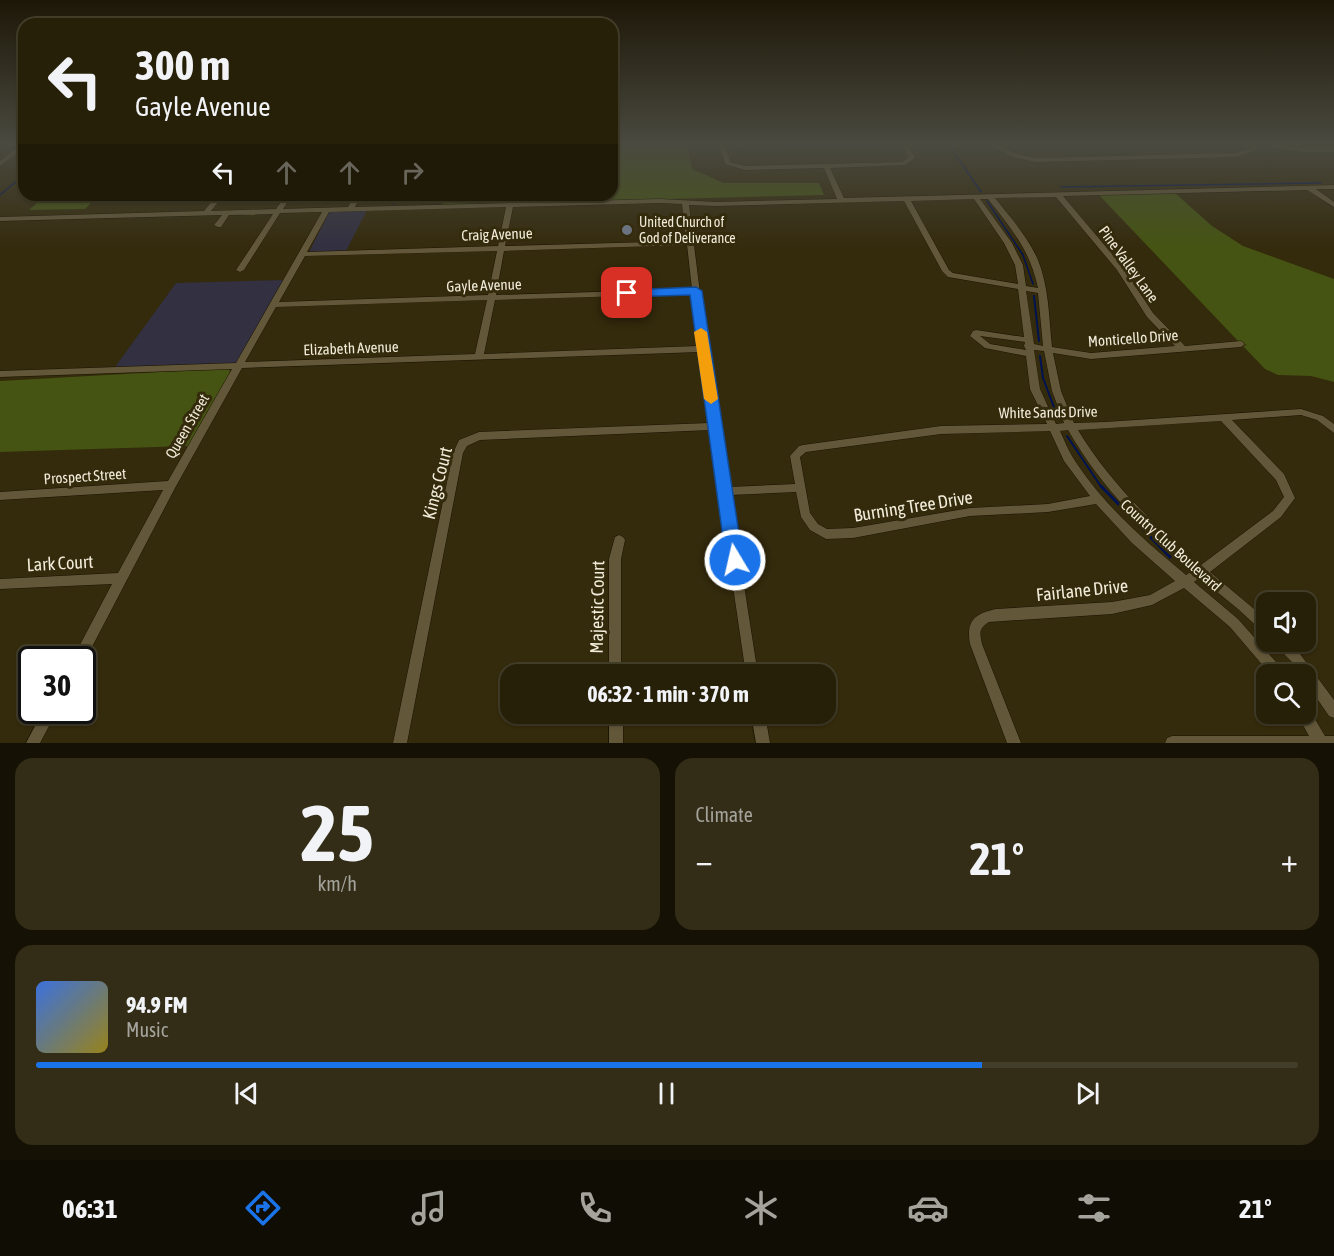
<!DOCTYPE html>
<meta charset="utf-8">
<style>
:root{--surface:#272009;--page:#332d17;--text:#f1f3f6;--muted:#a4a39c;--line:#433e2a;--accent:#1a73e8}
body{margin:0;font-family:"Asap Condensed",sans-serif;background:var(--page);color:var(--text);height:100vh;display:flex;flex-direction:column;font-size:22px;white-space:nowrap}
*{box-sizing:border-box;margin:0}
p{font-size:20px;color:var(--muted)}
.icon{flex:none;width:33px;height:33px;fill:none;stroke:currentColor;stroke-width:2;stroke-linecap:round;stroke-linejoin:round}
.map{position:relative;height:743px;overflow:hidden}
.side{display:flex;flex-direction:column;gap:15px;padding:15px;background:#151205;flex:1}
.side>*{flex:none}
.guide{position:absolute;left:18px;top:18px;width:600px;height:183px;border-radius:18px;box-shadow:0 2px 4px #0004,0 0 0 2px var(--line);background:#272009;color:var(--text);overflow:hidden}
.controls{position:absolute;left:1256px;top:592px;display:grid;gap:12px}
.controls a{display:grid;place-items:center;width:60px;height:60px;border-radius:12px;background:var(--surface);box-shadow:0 2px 4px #0004,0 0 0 2px var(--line);font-size:30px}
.speed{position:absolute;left:18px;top:646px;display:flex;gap:12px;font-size:30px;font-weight:700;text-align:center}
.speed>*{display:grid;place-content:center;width:78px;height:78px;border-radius:50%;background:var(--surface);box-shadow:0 2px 4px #0004,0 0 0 2px var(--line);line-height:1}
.speed .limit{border:3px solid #111;border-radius:9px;background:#fff;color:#111}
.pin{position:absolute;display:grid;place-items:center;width:51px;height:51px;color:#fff;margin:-26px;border-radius:12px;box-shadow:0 3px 9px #0006}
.me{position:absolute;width:66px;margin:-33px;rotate:351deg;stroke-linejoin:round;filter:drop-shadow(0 0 4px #0008)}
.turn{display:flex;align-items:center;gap:21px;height:126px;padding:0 18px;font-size:27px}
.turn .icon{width:78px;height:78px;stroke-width:2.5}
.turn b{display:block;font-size:42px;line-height:51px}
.lanes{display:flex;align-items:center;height:57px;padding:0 18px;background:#0003;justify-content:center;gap:30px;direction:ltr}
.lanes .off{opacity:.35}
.big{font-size:45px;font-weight:700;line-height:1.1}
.side .widget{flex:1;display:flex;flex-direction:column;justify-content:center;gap:9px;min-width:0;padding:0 21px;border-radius:18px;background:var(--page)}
.side .dial{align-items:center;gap:0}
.dial b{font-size:78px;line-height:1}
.song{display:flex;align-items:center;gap:18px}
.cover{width:72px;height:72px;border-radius:9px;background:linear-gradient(135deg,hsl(220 70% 55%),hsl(50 70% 35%))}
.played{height:6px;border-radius:3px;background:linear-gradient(90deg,var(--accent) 75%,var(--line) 75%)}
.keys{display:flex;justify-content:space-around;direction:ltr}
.heat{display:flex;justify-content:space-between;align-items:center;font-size:33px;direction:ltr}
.side .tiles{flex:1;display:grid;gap:15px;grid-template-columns:1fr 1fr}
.widget:last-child{grid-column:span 2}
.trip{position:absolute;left:500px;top:664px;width:336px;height:60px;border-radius:18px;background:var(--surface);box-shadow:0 2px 4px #0004,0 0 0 2px var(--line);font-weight:700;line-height:60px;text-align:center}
.tabs{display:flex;height:96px;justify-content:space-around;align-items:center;background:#100d04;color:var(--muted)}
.tabs .icon{width:42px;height:42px}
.tabs .active{color:var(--accent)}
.tabs b{font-size:27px;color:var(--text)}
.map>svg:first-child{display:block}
.commercial{fill:#323041}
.green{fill:#455412}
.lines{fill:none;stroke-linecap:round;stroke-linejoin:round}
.stream-far2{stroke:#001352;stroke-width:1.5}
.stream-far1{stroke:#001352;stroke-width:2}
.stream{stroke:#001352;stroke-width:3}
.minor-casing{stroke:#1a1300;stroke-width:1}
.minor{fill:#635739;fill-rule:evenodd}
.route{fill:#1a73e8;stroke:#114b97;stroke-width:1.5}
.slow{fill:#f59e0b}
.worship-dot{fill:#6b7280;stroke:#342a0c;stroke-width:2}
.labels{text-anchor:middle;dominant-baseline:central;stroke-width:6;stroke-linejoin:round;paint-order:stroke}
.far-poi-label{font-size:14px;fill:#f1ebd9;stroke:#342a0c;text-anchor:start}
.street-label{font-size:15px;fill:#f1ebd9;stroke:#342a0c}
.near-street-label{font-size:18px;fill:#f1ebd9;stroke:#342a0c}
</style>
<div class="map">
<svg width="1334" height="743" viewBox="0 0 1334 743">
<rect width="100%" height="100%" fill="#342a0c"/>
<g class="commercial">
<path d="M367 210 346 251 309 252 330 211Z"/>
<path d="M285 280 237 363 115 367 176 283Z"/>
</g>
<g class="green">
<path d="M612 145H687L692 169 724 183H819L824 195 442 205 445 195H612Z"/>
<path d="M1175 193 1212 226 1243 246 1334 279V382L1311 376 1278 375 1265 369 1243 346 1247 345 1238 341 1099 195Z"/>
<path d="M46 195H99L85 209 29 210Z"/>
<path d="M230 368 229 376 188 446 0 452V381Z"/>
</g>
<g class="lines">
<g class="stream-far2">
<path d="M949 145 981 192"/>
<path d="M735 149 895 145"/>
<path d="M1061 187 1321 183"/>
<path d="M0 195 24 175"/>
<path d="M987 201 1023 255 1033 284"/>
<path d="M393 203 397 195"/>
</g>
<g class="stream-far1">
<path d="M1034 296 1039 341"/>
<path d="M1040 356 1043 378 1058 418"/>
<path d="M1067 436 1102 488"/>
</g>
<path class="stream" d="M1101 486 1170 557"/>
<defs>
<g id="minor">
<path d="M20 145H24V148L0 166V161Z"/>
<path d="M719 145H725L730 162 745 166 902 162 909 157 902 145H908L915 158 905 165 830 168 844 198 1334 185V189H1316L1334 202V207L1307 190 1063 196 1123 267 1153 313 1185 346 1241 341 1245 344 1241 347 1091 359 1053 353 1061 391 1074 423 1105 422 1301 409 1323 416 1334 424V433L1317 420 1301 415 1232 420 1284 474 1295 498 1281 517 1210 572 1266 619V633L1262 631 1238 609 1200 578 1194 582 1238 619 1284 671 1285 675H1271L1230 627 1184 588 1152 605 1112 614 989 622C978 629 980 633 982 644L1021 743H1007L970 644C966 621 974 614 996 609L1112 602 1150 595 1175 581 1132 543 1096 504 1048 512 970 516 853 538 826 539 810 530 801 517 796 492 730 495 758 675H746L710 430 480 440 467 446 463 453 407 743H393L453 453 459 440 479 432 709 423 699 352 242 368 175 488 83 664 82 660H72L112 584 0 589V579L118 573 163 490 0 500V492L168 481 232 369 0 377V371L236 363 322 212 280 213 244 270 240 272 236 270 273 214 229 215 221 227H218L214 225 222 215 0 221V217L204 211 217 195H224L211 211 276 209 286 195H292L283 209 348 207 355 195H361L355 207 660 199 716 202 837 199 824 168 745 170 725 164ZM1056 197 1117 270 1147 317 1175 346 1091 353 1052 347C1049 318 1049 287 1038 260 1028 237 1011 218 995 198ZM974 199 1004 243 1015 265 1018 284 953 273 949 270 911 201ZM980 199H988C1011 228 1030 250 1038 288L1026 286 1023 265 1012 243ZM904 201 942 271 948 277 1018 289 1024 337 976 330 973 331 970 336 985 348 1026 356 1030 389 1047 424 941 426 803 445 799 446 790 456 795 484 729 487 707 349 689 205 716 206ZM660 203 682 204 686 241 505 246 513 207ZM506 207 498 246 307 252 329 212ZM687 245 692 289 496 295 504 251ZM497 251 488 295 279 302 305 256ZM1026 291 1038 293 1043 346 1034 344ZM692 294 698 346 484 354 495 300ZM487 300 475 354 245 362 276 307ZM980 336 1025 342 1024 346 1026 350 990 344ZM1034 350 1044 351 1052 391 1064 423 1056 424 1040 389ZM1221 421 1276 480 1284 497 1273 511 1201 565C1154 525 1110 483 1078 430ZM1068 430C1100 486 1144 530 1192 571L1186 575C1144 540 1101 503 1072 456 1067 448 1064 439 1060 431ZM1050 431 1064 461 1090 496 1048 504 970 508 853 528 827 529 818 524 810 513 800 457 806 452 941 434Z"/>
<path d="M989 145H997L1017 154 1036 158 1235 153 1251 148 1252 145H1258L1256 150 1236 157 1036 162 1013 157Z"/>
<path d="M1268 145H1282L1304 148H1334V152H1304L1271 147Z"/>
<path d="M619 535 623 537 625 540 621 559V675H609V559L615 537Z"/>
<path d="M1274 642H1289L1300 654 1334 700V718L1329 716 1305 681V675H1300L1292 662 1276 646Z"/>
<path d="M1305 708 1309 709 1325 736H1334V743H1165L1167 738 1172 736H1309L1297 714H1305Z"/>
<path d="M43 711H57L40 743H26Z"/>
<rect x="609" y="714" width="14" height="29"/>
<path d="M751 714H765L770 743H756Z"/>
</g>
</defs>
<use href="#minor" class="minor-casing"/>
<use href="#minor" class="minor"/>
</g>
<linearGradient id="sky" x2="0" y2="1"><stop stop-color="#1d1707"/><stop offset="0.58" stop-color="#4a4a40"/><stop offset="1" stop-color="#4a4a40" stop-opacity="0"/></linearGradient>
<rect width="1334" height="249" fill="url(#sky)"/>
<path class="route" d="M696 287 702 291 743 560 741 565 735 567 729 565 726 560 690 295 627 297 621 293 627 290Z"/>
<path class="slow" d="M701 328 707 332 718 399 711 404 704 399 694 332Z"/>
<circle class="worship-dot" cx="627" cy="230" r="6"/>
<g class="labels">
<g class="far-poi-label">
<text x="639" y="222">United Church of<tspan x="639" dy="16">God of Deliverance</tspan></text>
</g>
<g class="street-label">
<text transform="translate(497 234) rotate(-2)">Craig Avenue</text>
<text transform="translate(1129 264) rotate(54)">Pine Valley Lane</text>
<text transform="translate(484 285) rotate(-2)">Gayle Avenue</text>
<text transform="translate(1133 338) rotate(-4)">Monticello Drive</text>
<text transform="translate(351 348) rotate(-2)">Elizabeth Avenue</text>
<text transform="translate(1048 412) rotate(-1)">White Sands Drive</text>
<text transform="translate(187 426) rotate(-60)">Queen Street</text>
<text transform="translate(85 476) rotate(-4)">Prospect Street</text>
<text transform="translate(1171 545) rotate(42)">Country Club Boulevard</text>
</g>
<g class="near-street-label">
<text transform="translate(437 483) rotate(-76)">Kings Court</text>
<text transform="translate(913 506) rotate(-9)">Burning Tree Drive</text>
<text transform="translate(60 563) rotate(-3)">Lark Court</text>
<text transform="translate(1082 590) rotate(-6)">Fairlane Drive</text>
<text transform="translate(597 607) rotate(-89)">Majestic Court</text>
</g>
</g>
</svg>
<div class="controls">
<a><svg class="icon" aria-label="sound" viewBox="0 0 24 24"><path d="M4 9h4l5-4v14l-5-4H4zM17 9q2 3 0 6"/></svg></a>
<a><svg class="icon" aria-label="search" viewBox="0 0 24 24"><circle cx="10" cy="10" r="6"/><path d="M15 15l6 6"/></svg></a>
</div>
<div class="speed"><div class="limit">30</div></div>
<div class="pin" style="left:627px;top:293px;background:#d93025"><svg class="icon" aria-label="arrive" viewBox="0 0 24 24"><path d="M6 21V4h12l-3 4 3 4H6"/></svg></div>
<svg class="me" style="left:735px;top:560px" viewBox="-20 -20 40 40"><circle r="17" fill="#1a73e8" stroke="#fff" stroke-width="3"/><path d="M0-11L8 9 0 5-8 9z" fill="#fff"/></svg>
<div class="trip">06:32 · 1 min · 370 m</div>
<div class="guide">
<div class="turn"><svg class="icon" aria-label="left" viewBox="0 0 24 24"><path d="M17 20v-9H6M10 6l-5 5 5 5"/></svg><div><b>300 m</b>Gayle Avenue</div></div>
<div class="lanes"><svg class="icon" aria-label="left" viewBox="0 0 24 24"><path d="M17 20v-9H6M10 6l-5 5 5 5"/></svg><svg class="icon off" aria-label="ahead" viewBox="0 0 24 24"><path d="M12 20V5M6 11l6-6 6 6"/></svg><svg class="icon off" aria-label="ahead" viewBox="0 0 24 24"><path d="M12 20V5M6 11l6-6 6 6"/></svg><svg class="icon off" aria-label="right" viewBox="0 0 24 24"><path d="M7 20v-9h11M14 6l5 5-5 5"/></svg></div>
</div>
</div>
<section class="side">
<div class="tiles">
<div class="widget dial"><b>25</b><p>km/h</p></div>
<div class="widget"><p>Climate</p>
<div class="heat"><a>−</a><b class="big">21°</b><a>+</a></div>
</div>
<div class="widget">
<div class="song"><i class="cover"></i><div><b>94.9 FM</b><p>Music</p></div></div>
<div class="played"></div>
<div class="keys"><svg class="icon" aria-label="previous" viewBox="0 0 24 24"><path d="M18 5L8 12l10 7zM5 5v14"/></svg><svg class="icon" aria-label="pause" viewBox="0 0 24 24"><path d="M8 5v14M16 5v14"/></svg><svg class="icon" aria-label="next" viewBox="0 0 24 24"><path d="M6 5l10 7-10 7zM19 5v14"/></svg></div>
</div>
</div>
</section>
<nav class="tabs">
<b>06:31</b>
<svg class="icon active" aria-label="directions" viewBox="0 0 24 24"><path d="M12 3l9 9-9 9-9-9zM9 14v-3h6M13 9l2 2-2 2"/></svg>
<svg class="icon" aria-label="music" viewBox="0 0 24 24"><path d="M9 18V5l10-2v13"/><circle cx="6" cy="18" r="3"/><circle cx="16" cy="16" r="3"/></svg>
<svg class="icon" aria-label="phone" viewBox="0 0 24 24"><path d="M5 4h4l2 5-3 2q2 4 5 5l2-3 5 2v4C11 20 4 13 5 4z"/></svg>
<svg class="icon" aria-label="climate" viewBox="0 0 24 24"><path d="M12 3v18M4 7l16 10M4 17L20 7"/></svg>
<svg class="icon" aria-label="car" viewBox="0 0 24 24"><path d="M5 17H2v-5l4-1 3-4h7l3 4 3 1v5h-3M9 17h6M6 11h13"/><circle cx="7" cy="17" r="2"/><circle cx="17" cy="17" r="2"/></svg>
<svg class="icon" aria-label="filters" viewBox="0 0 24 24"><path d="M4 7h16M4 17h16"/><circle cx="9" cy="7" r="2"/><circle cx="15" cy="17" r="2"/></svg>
<b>21°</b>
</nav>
